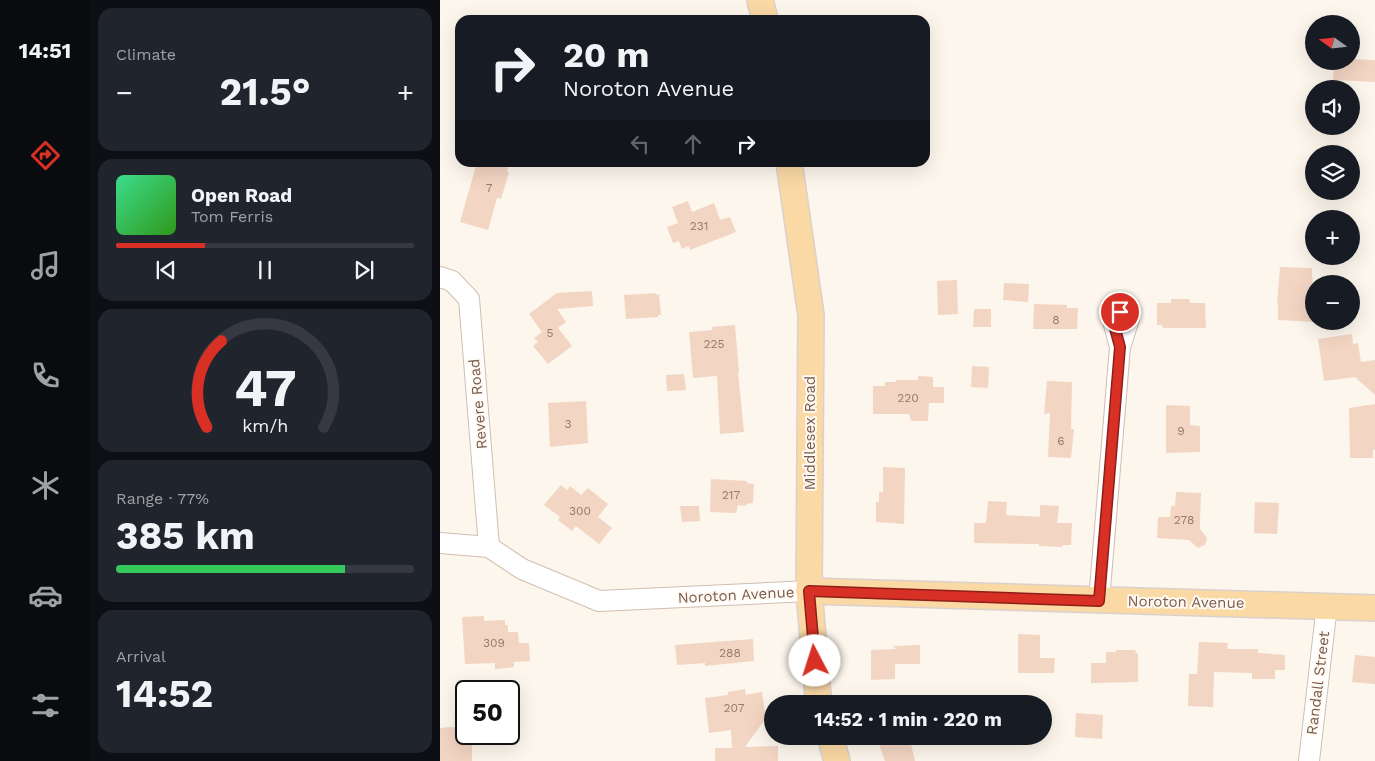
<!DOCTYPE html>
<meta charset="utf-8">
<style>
:root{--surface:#171b24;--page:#20242c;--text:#f1f3f6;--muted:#9ea1a6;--line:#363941;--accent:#d93025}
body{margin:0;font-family:"Work Sans",sans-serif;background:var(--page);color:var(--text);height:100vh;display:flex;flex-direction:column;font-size:19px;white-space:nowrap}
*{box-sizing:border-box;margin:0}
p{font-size:16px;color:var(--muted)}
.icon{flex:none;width:28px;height:28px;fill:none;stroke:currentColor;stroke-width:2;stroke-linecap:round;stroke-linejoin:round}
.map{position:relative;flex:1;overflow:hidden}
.panel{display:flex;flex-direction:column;gap:8px;padding:8px;background:#0d0f14;width:350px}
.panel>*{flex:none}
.banner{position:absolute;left:15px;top:15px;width:475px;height:152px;border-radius:15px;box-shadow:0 5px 20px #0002;background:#171b24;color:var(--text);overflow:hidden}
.needle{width:32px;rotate:285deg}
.controls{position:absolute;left:865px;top:15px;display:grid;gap:10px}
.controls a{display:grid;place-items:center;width:55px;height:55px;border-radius:50%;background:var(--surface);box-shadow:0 5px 20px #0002;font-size:25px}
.speed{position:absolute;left:15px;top:680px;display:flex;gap:10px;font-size:25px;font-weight:700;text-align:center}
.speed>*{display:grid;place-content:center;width:65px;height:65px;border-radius:50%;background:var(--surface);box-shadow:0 5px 20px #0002;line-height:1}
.speed .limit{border:2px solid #111;border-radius:8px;background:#fff;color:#111}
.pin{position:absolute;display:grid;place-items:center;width:42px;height:42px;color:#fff;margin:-21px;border:2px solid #fff;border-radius:50%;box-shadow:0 1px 5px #0007}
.me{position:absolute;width:55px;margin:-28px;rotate:355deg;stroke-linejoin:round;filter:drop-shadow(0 0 4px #0008)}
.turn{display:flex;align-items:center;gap:18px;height:105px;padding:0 25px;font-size:22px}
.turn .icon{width:65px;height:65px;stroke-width:2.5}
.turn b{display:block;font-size:35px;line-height:42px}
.lanes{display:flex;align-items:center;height:48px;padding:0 25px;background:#0003;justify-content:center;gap:25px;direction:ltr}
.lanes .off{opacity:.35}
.big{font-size:38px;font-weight:700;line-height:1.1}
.panel .card{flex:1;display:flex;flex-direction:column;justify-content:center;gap:8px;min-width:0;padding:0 18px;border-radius:15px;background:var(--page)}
.panel .dial{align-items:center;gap:0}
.dial svg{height:130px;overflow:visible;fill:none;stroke:var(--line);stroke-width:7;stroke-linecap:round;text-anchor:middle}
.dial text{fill:var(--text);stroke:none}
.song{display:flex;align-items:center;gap:15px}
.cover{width:60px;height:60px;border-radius:8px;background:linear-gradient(135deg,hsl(150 70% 55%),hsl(110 70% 35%))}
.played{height:5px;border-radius:2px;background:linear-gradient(90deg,var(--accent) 30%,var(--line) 30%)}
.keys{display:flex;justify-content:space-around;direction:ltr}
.heat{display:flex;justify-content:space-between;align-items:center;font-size:28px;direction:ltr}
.charge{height:8px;border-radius:4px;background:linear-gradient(90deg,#34c759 77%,var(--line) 0)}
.trip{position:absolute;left:324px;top:695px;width:288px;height:50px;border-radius:25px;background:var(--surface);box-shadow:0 5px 20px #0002;font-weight:700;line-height:50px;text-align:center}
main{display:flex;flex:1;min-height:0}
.menu{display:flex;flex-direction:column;width:90px;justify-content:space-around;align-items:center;background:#090b0e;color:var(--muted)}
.menu .icon{width:35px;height:35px}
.menu .active{color:var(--accent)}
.menu b{font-size:22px;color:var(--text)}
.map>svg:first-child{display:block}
.building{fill:#f3d5c3}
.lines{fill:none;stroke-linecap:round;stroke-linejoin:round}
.minor-casing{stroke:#d1beb0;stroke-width:22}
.major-casing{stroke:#dad1cd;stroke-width:28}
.minor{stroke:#fff;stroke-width:20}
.major{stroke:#fbd9a5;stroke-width:25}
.route-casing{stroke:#8d1f18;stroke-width:12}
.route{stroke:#d93025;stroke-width:9}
.labels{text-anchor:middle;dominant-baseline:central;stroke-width:4;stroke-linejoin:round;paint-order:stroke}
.number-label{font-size:12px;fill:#987a6a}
.street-label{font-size:15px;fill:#7a5c4d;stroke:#fffaf3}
</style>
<main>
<nav class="menu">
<b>14:51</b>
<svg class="icon active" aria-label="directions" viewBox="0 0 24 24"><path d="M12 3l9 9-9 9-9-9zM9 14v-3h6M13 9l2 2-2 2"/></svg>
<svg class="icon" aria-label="music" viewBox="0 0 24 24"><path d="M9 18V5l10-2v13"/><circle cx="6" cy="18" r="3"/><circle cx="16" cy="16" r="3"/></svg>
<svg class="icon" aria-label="phone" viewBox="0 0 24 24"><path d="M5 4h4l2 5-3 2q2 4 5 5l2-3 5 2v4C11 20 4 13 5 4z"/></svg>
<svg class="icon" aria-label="climate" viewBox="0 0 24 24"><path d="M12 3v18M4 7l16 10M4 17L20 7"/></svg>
<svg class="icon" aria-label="car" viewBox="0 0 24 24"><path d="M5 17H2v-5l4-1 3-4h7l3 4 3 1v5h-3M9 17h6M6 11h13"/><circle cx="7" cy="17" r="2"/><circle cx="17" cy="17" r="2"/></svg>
<svg class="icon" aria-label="filters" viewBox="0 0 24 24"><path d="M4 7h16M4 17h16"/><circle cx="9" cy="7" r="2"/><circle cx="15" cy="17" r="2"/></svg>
</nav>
<section class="panel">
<div class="card"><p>Climate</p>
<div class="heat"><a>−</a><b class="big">21.5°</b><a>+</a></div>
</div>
<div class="card">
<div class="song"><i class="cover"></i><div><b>Open Road</b><p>Tom Ferris</p></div></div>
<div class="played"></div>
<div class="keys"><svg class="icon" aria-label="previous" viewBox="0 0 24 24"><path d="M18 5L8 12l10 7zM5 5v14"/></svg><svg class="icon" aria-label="pause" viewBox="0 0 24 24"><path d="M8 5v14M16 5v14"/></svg><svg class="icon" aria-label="next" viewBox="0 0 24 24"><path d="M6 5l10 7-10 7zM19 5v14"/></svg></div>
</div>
<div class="card dial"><svg viewBox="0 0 100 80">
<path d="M14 69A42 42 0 1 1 86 69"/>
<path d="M14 69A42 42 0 0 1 23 16" stroke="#d93025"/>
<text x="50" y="56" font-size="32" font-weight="700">47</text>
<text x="50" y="72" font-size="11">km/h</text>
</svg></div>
<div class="card"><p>Range · 77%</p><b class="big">385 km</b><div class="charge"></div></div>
<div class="card"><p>Arrival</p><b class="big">14:52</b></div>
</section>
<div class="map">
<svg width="935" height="761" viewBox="0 0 935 761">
<rect width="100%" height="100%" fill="#fdf6ec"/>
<g class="building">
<path d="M911 59 935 60V82L893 80 894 61H911Z"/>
<path d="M37 162H69L67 172H69L61 199 57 198 48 230 20 222Z"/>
<path d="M248 201 252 212 274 203 280 220 290 217 296 232 250 250 249 246 242 249 239 241 233 243 227 227 238 223 232 207Z"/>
<path d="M840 267 872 268 874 322 838 320V305H837Z"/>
<path d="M517 280 518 314 498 315 497 281Z"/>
<path d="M564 283 589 284 588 302 563 300Z"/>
<path d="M152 291 153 306 117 309 126 322 118 328 132 346 108 364 93 346 98 342 94 338 102 332 89 314 117 293Z"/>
<path d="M216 293V295L219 294 221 315H218V317L186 319 184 295Z"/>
<path d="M731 299H749L750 303H765L766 328H723L722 325H717V303H731Z"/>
<path d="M594 304 627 305V308H638L637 329H593Z"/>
<path d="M534 309H551V327H533Z"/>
<path d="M295 325 299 372H298L304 432 280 434 277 376 253 378 249 332 272 330V327Z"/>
<path d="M912 334 913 344 918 343 921 362 935 360V395L915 377 884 381 878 339Z"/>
<path d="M532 366 549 367 548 388 531 387Z"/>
<path d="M244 374 246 390 227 391 226 375Z"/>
<path d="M478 376 493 377V387H504V403H489L488 421H471L469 414H433V386H445V382H456V380H478Z"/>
<path d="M607 381 632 382 631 429H634L631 458 608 457 610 413 604 414Z"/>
<path d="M146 401 148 443 110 447 108 403Z"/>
<path d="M935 404V450H933V458H910L909 408Z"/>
<path d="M726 405 750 406V425L760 426V452L726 453Z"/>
<path d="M443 467 465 468 464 524 436 522V502H439V492H443Z"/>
<path d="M271 479 307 481V483L314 484 313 503 306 504V506L298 505 296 513 270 512Z"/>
<path d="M121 485 127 490 130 486 141 495 148 488 168 504 158 517 172 528 159 544 136 526 132 531 118 520 120 517 104 505Z"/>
<path d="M736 492 761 493 760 521V529L767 538 765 545 758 548 749 540 717 538 718 517H730L731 506H735Z"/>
<path d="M548 501 567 502 566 515 600 517V505L619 506 617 523H632L631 545H623L622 547 599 546V544L534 543V523H546Z"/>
<path d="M815 502 839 503 837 534 814 533Z"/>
<path d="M240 506H259L260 521 242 522Z"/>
<path d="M44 616V621L65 620V625H68V632H78L79 643H89L90 661 74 662V667L55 669V663L25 664 22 617Z"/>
<path d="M578 634 600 635V658H615L614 673H578Z"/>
<path d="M313 639 314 661 265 666V663L237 665 235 645Z"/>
<path d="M759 642 788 643 787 649H818V653L845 655V670H835V679H812V673L774 672 773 707 748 706 749 674H757Z"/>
<path d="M480 645V664H455V679L431 680V650L456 649 453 646Z"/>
<path d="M676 650H695L696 653H698V682L651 683V663H666V652H676Z"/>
<path d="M915 655 935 657V684L912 682Z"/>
<path d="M305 689 306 695 322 692 326 718 305 747 338 746V761H275V748H292L291 730 269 733 265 698 288 695V692Z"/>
<path d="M636 713 663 715 662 739 635 737Z"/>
<path d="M10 727 26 728V734H32V761H0V728Z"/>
<path d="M438 736H469L475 761H445L437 739H439Z"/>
</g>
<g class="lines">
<defs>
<g id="minor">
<path d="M0 277 12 281 29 299 49 547"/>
<path d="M0 543 49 547 82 569 159 601 369 591"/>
<path d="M659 601 680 347 689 319 680 312 673 321 680 347"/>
<path d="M869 761 887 605"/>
</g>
<g id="major">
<path d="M320 0 325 20"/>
<path d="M349 162 371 315 369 591 378 696 380 704"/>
<path d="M369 591 935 608"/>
<path d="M390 736 397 761"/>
</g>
</defs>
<use href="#minor" class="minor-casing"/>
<use href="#major" class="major-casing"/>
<use href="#minor" class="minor"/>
<use href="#major" class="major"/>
</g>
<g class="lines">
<defs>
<path id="route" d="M375 661 369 591 659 601 680 347 673 321 680 312"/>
</defs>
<use href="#route" class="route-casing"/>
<use href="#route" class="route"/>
</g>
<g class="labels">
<g class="number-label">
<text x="49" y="188">7</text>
<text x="259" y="226">231</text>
<text x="616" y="320">8</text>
<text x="110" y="333">5</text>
<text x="274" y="344">225</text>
<text x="468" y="398">220</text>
<text x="128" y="424">3</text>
<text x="741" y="431">9</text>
<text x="621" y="441">6</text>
<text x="291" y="495">217</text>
<text x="140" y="511">300</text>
<text x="744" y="520">278</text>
<text x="54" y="643">309</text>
<text x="290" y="653">288</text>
<text x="294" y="708">207</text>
</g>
<g class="street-label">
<text transform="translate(38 404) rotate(-95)">Revere Road</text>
<text transform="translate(370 433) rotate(-90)">Middlesex Road</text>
<text transform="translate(296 595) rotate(-3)">Noroton Avenue</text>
<text transform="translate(746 602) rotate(1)">Noroton Avenue</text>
<text transform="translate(878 683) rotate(-83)">Randall Street</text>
</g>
</g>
</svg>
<div class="controls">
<a><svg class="needle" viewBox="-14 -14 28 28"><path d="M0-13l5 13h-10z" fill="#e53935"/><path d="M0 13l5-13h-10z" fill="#9ea1a6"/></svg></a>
<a><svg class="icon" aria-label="sound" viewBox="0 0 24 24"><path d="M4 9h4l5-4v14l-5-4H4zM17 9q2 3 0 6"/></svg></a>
<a><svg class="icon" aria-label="layers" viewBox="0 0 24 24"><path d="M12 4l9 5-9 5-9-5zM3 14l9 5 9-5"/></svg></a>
<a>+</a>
<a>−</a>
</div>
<div class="speed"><div class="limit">50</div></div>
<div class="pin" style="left:680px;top:312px;background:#d93025"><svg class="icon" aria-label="arrive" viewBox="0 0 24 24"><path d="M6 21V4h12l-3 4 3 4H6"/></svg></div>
<svg class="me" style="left:375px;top:661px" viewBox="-20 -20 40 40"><circle r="19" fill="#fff"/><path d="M0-13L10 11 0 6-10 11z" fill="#d93025"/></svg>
<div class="trip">14:52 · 1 min · 220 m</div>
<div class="banner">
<div class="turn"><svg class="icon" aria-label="right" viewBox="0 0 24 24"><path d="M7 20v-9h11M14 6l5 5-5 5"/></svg><div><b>20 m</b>Noroton Avenue</div></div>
<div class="lanes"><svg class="icon off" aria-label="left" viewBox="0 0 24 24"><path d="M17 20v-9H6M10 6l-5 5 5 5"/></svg><svg class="icon off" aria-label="ahead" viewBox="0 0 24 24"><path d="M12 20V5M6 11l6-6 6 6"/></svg><svg class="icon" aria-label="right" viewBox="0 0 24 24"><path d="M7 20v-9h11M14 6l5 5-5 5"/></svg></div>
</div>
</div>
</main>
